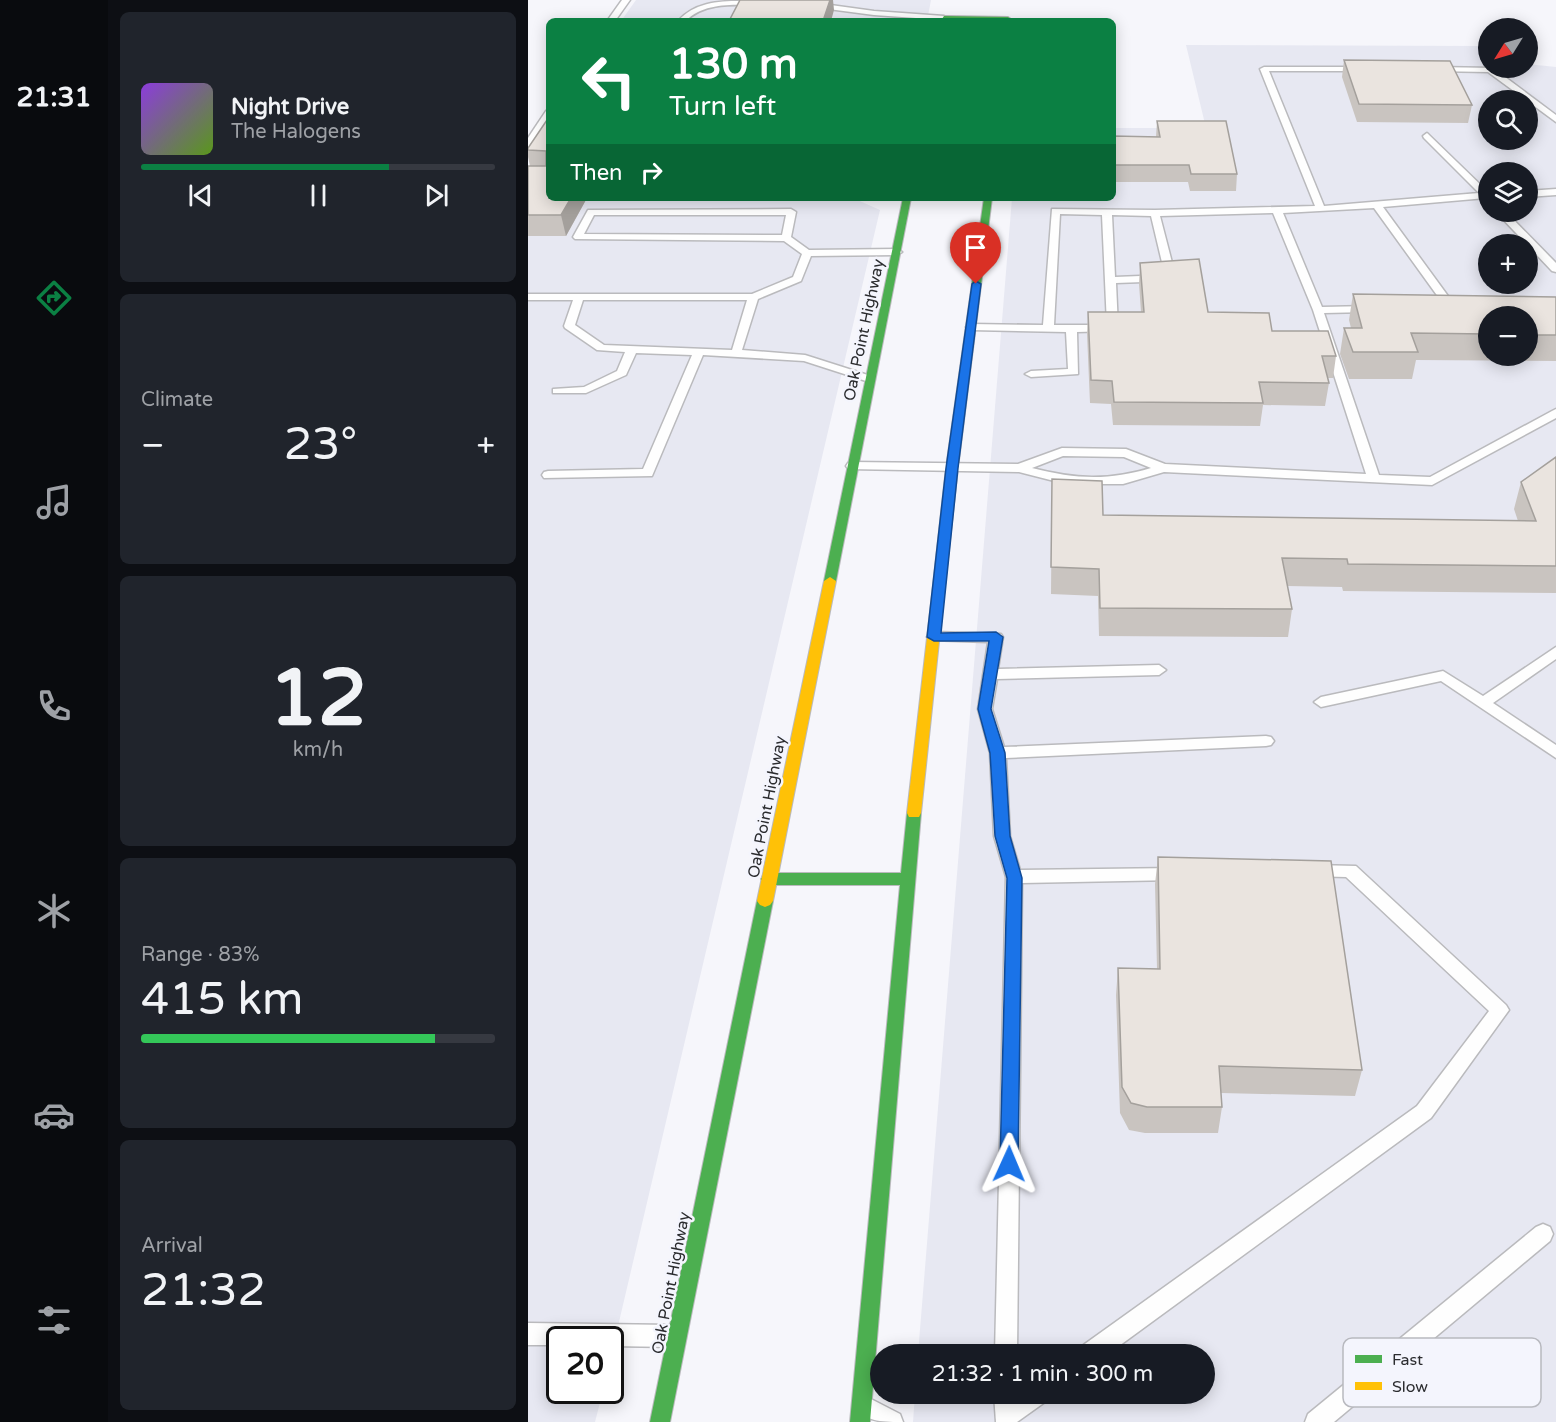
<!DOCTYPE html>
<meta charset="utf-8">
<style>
:root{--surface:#171b24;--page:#20242c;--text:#f1f3f6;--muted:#9ea1a6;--line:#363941;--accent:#0b8043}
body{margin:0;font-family:"Varela Round",sans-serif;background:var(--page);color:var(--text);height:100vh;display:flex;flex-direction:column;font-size:22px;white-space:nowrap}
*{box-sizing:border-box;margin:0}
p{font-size:20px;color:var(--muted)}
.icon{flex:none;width:33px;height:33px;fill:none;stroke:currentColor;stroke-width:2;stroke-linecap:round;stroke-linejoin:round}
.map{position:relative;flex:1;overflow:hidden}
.panel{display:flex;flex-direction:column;gap:12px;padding:12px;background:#0d0f14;width:420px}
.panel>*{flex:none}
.top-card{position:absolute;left:18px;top:18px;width:570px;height:183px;border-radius:9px;box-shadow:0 3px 15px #0003;background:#0b8043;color:#fff;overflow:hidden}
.needle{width:39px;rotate:233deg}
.controls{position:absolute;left:950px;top:18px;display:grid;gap:12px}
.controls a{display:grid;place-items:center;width:60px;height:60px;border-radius:50%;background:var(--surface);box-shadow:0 3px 15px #0003;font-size:30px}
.speed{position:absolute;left:18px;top:1326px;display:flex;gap:12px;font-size:30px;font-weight:700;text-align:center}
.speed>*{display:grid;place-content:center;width:78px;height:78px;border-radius:50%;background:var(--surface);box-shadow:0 3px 15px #0003;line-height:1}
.speed .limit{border:3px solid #111;border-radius:9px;background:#fff;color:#111}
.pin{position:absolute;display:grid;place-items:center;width:51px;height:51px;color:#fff;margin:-62px -26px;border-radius:50% 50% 50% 0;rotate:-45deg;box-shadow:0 0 6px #0007}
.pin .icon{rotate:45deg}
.me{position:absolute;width:66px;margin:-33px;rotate:1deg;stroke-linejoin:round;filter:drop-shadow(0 0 4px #0008)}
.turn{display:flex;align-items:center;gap:21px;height:126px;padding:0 24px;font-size:27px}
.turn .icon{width:78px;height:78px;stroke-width:2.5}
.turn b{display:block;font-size:42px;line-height:51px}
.then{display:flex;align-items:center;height:57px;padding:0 24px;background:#0003;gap:12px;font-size:22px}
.big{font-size:45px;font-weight:600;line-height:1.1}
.panel .tile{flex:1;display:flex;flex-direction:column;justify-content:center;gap:9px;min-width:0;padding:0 21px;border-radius:9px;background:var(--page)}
.panel .dial{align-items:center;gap:0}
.dial b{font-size:78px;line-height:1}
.song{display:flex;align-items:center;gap:18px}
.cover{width:72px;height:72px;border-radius:9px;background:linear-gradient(135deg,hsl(270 70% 55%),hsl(90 70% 35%))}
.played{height:6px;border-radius:3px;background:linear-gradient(90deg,var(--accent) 70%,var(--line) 70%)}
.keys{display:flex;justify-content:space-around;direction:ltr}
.heat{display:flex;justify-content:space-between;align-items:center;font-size:33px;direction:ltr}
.charge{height:9px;border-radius:4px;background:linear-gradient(90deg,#34c759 83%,var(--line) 0)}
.trip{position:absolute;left:342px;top:1344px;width:345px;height:60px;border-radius:30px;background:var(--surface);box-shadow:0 3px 15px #0003;font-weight:600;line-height:60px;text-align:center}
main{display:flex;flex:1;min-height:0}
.tabs{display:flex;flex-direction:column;width:108px;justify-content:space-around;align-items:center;background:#090b0e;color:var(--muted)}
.tabs .icon{width:42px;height:42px}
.tabs .selected{color:var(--accent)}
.tabs b{font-size:27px;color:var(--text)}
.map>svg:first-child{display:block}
.built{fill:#e7e8f2;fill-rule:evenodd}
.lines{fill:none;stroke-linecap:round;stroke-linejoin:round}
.lane-casing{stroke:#bababd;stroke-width:3}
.fast-casing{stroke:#bababd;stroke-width:2}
.slow-casing{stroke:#bababd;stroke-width:2}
.lane{fill:#fefefe;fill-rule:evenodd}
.fast{fill:#4caf50;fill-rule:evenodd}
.slow{fill:#ffc107;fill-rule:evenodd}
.wall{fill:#c9c4c0;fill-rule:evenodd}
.shaded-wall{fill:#a4a09c}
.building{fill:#eae4df;stroke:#a4a09c;stroke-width:1.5}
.route{fill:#1a73e8;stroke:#114b97;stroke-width:1.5}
.labels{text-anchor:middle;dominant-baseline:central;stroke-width:5;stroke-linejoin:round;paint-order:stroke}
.street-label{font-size:16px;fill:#2b2c2f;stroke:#f4f5fd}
.key{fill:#f4f5fd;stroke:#b8b9bf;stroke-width:1.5}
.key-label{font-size:16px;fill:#2b2c2f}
</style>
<main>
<nav class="tabs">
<b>21:31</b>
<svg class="icon selected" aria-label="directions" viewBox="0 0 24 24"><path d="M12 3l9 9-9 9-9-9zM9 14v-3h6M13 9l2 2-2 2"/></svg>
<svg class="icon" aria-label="music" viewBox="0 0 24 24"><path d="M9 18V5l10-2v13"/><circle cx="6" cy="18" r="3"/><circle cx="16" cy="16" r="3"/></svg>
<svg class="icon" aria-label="phone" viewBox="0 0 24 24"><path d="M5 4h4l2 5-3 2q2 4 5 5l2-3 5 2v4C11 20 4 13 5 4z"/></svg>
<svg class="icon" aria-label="climate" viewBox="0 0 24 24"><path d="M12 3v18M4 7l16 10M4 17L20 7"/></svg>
<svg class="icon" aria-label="car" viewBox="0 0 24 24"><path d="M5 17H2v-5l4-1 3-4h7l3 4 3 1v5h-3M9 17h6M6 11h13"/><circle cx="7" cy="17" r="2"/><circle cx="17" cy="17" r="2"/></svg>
<svg class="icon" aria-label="filters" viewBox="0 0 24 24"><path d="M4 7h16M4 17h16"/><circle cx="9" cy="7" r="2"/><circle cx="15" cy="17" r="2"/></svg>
</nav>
<section class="panel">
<div class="tile">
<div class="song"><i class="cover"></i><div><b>Night Drive</b><p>The Halogens</p></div></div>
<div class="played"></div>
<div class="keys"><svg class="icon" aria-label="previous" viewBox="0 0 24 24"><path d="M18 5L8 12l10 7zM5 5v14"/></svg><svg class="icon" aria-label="pause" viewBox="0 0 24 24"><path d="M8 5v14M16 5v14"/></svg><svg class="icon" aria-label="next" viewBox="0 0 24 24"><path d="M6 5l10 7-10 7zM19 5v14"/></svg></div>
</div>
<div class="tile"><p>Climate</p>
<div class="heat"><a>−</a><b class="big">23°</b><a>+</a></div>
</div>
<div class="tile dial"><b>12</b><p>km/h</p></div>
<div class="tile"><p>Range · 83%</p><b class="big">415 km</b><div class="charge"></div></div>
<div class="tile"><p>Arrival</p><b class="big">21:32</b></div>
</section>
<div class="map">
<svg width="1028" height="1422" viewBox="0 0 1028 1422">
<rect width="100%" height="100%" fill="#f6f6fb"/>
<g class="built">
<path d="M108 0H403L399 21H93Z"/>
<path d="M658 45 952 46 960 51V68H999V64L1028 67V1422H385L387 1394H676V1354H390L484 198H585V128H678ZM960 100H999V140H960ZM960 172H999V212H960ZM960 244H999V284H960ZM960 316H999V356H960Z"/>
<path d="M0 180 21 198H325L352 210 83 1356 82 1340H32V1390L75 1391 67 1422H0Z"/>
</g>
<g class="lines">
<defs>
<g id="lane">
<path d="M94 0H102L87 21H79Z"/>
<path d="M212 1H231L235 3 231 5C207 5 176 2 158 21H150C166 3 189 1 212 1Z"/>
<path d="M288 3 346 11 416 16 420 18 416 20 346 15 285 7Z"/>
<path d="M736 67H836L840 69 836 71H741L796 206 951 193 896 138 895 136 899 133 960 192 958 198 855 207 928 307 923 310 915 309 914 307 916 305 846 208 755 213 794 307 841 306 846 309 841 312 796 313 851 475 902 477 1024 411 1028 409V418L904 485 636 472 595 484H538L491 472 320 469 318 466 320 463 324 462 490 464 534 448 598 449 637 464 838 474 785 310 745 213 632 216 648 278 643 281 588 283 590 328 585 331 549 332 550 374 503 377 497 374 503 371 540 369 538 332 443 330 438 327 443 324 515 325 524 209 627 210 787 206 732 69ZM532 214 574 215 579 325H526ZM584 215 623 216 637 275 587 277ZM535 456 596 457 623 468C580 481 547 479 504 468Z"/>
<path d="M908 67 965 68 1028 115V122L960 72 905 71 904 69Z"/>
<path d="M21 110V119L3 146 0 147V138L18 111Z"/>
<path d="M1028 189V195L999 197V191Z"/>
<path d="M263 209 268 212 263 237 281 250 369 249 374 252 369 255 283 256 273 281 230 299 214 350 277 355 346 377V381H338L276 361 175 355 124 476 16 478 14 475 16 472 20 471 115 469 164 355 108 353 98 375 58 393H25V389L56 387 89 371 97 352 69 350 37 328 36 326 45 300H0V294H224L265 277 274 254 256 241 47 239 45 237 60 210ZM66 215H258L254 235 56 234ZM55 300H219L204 350 76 345 47 325Z"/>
<path d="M968 212H978L1028 263V272L1024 271Z"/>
<path d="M406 632 473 634 475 637 470 669 631 665 638 670 631 675 469 679 464 709 476 747 738 736 743 737 746 741 743 745 738 746 478 758 482 836 492 870 648 868 654 869 656 874 654 879 648 880 494 883 489 1354H467L478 877 466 836 462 753 450 709 460 642 401 640 399 637Z"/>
<path d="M1028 647V659L965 703 1028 745V758L913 681 793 707 786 702 793 697 915 671 955 696Z"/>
<path d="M786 865 828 866 978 1005 981 1010 903 1118 580 1354H551L554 1346 889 1106 961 1011 818 877 780 876 778 871 780 866Z"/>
<path d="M1015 1224 1022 1227 1025 1234 1022 1241 806 1422H777L780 1414 1008 1227Z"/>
<path d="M0 1323 144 1325 152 1328 155 1336 152 1344 144 1347 82 1346V1340H32V1345H0Z"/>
<path d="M466 1394H520L517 1402 489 1422H468Z"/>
<path d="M341 1398 372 1414 375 1422C358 1422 337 1422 330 1409L333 1401Z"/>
</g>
<g id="fast">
<path d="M416 16 480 17 483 19 480 21 414 19Z"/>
<path d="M375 198H383L308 581 302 585 296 581Z"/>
<path d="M456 198H464L430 468 416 594 410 598 404 594 418 468Z"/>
<path d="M386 808 391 809 393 813 342 1422H322L372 885H241L236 883 233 879 236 875 241 873H373L379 813 381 809Z"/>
<path d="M237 895 242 897 245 901 142 1422H122L229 901 232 897Z"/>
</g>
<g id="slow">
<path d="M302 577 308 581 245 901 242 905 237 907 232 905 229 901 296 581Z"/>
<path d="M410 590 416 594 393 813 391 817H381L379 813 404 594Z"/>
</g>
</defs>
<use href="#lane" class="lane-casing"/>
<use href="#fast" class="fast-casing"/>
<use href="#slow" class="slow-casing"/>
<use href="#lane" class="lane"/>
<use href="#fast" class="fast"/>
<use href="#slow" class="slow"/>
</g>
<g class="wall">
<path d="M816 60 944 105 940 123 829 122 814 77Z"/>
<path d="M21 117V198H59L38 236H0V166H2L0 157V148Z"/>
<path d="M629 121 709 174 708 191H662L660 182H585V136L628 137Z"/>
<path d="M130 198H174L173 201H131Z"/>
<path d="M612 263 680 312 744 331 808 356 805 378H800L801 383 797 406 735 405 732 426 585 425 583 404 562 403 559 334 560 312H613L611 284Z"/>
<path d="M825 294 1028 297V361L888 360 884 379H821L812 354 816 328H823L821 320ZM960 316H999V356H960Z"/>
<path d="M1028 457V593L815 591 814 587 759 586 764 609 760 637 571 636 570 596 523 594 524 479 575 515 990 521 986 509 993 482Z"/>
<path d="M630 857 834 1070 827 1096 693 1093 694 1107 690 1133H617L601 1130 592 1113 588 995 590 968 629 969 627 884Z"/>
</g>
<g class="shaded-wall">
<path d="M302 0H305L306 10 303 21H295Z"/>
<path d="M43 198H59L38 236 33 215Z"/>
</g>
<g class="building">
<path d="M212 0H302L295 21H201Z"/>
<path d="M816 60 922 61 944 105 831 104Z"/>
<path d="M21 117V198H43L33 215H0V166H18V151L0 150V148Z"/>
<path d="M629 121H698L709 174H663L661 165H585V136L632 137Z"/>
<path d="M671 259 680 312 741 313 744 331H800L808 356H794L801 383 731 382 735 403 586 402 584 381 563 380 560 312H616L612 263Z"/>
<path d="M825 294 1028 297V335H999V316H960V334L883 333 890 352H825L816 328H834Z"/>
<path d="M1028 457V566L820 564 819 559 754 558 764 609 572 608 571 569 523 567 524 479 574 481 575 515 1008 521 993 482Z"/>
<path d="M630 857 803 861 834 1070 691 1066 694 1107H619L603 1103 594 1087 590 968 632 969Z"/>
</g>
<path class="route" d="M448 281 453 284 430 468 413 633 468 632 475 637 463 709 477 753 482 836 494 878 490 1164 488 1170 481 1172 475 1170 472 1164 479 878 467 836 462 753 450 709 461 641H406L399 637 418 468 444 284Z"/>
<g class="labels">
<g class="street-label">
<text transform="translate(336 330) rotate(-78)">Oak Point Highway</text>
<text transform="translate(239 807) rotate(-79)">Oak Point Highway</text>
<text transform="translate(143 1283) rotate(-79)">Oak Point Highway</text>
</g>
</g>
<rect x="815" y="1338" width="198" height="69" rx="9" class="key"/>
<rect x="827" y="1355" width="27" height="8" fill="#4caf50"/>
<rect x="827" y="1382" width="27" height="8" fill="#ffc107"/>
<g class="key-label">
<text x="864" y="1365">Fast</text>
<text x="864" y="1392">Slow</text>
</g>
</svg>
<div class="controls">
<a><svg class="needle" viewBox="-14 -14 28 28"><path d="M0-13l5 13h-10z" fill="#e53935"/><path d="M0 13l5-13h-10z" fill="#9ea1a6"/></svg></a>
<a><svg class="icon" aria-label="search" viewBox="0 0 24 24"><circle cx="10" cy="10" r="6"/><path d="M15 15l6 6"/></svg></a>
<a><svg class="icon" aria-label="layers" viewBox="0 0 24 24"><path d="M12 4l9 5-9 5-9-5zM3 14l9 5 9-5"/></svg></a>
<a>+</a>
<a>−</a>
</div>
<div class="speed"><div class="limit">20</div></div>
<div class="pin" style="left:448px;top:284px;background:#d93025"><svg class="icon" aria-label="arrive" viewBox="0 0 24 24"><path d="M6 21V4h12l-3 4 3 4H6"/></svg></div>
<svg class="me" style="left:481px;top:1164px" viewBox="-20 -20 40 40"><path d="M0-17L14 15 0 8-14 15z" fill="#1a73e8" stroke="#fff" stroke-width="4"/></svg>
<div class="trip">21:32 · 1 min · 300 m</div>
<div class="top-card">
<div class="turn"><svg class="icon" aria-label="left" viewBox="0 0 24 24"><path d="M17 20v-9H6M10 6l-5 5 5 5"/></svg><div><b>130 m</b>Turn left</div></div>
<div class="then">Then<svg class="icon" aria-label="right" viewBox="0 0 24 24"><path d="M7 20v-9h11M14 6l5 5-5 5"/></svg></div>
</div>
</div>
</main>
